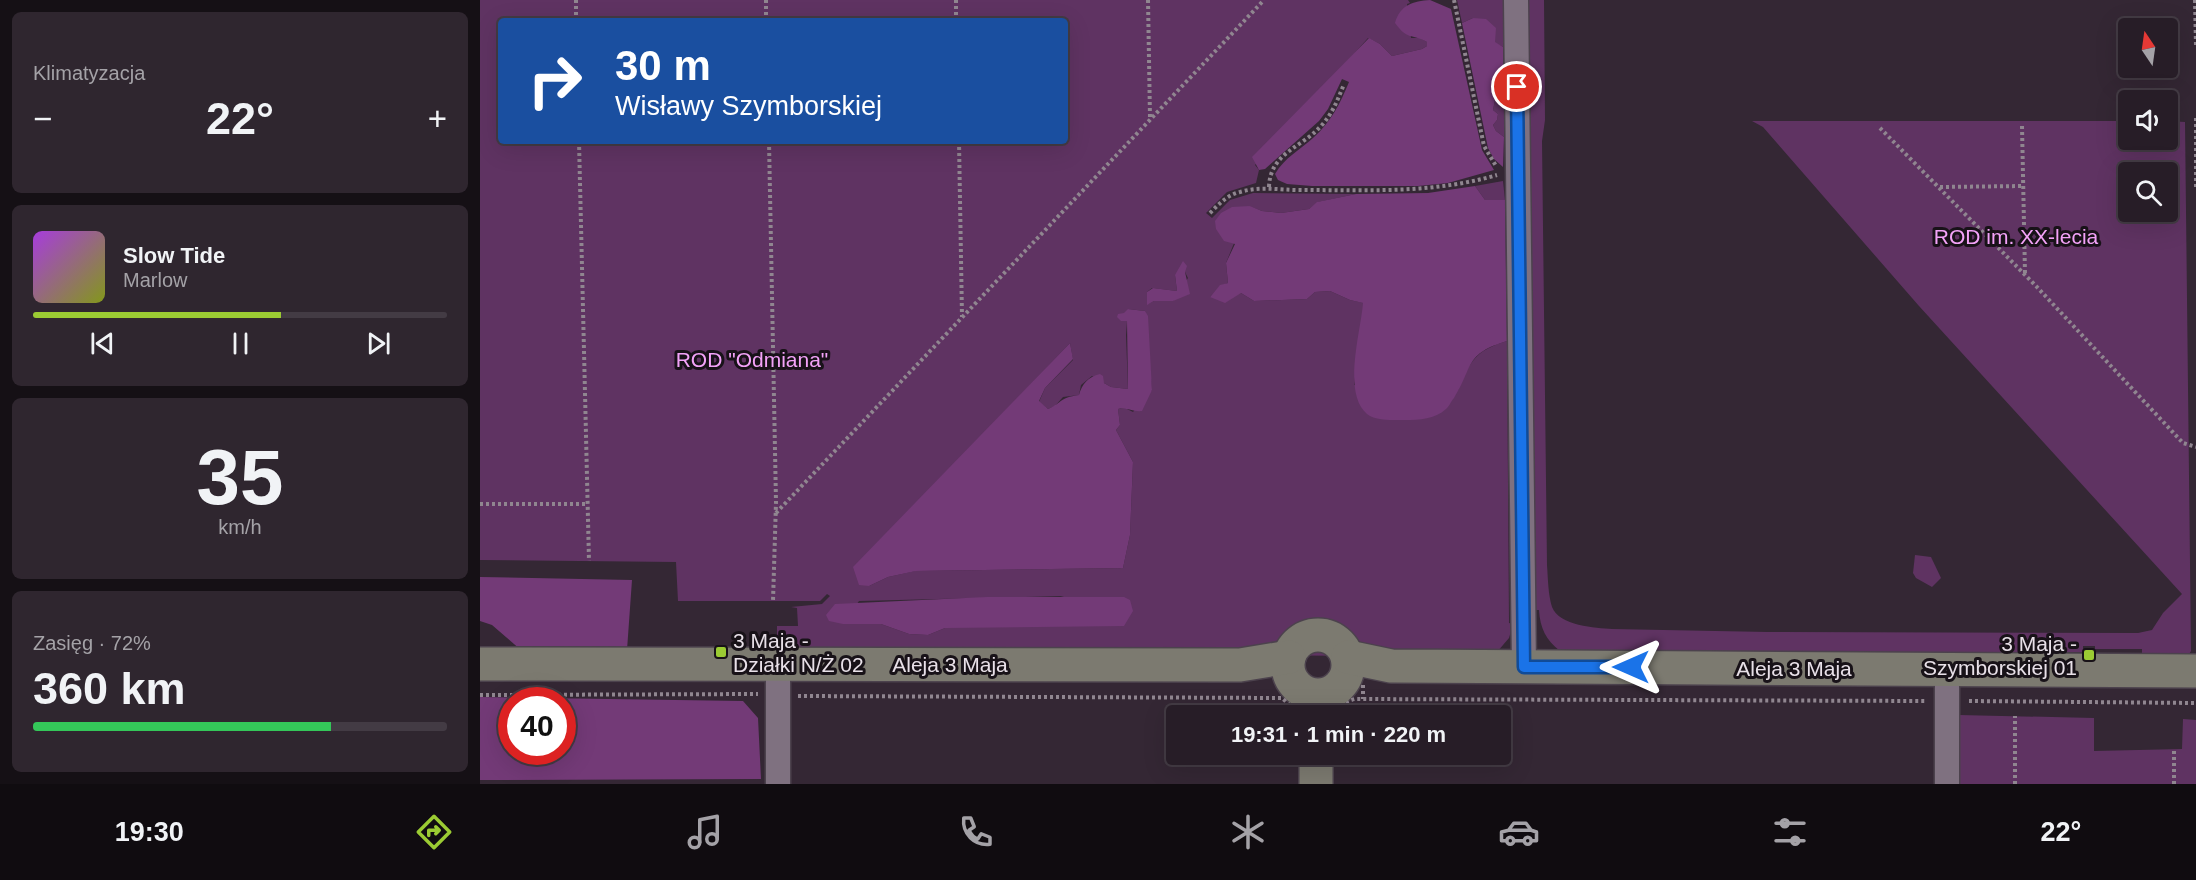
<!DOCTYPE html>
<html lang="pl">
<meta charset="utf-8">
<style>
:root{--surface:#271d27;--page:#2f262f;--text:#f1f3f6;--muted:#a4a2a7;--line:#433b44;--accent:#9bcb33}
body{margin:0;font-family:Helvetica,sans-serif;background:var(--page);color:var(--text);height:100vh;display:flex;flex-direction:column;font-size:22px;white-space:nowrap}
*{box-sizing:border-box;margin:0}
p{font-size:20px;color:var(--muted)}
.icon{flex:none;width:33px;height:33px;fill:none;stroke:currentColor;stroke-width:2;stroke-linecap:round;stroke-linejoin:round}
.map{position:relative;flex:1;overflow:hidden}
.side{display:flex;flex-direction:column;gap:12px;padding:12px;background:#151015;width:480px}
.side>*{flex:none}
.hud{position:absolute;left:18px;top:18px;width:570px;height:126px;border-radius:6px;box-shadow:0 6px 24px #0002,0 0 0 2px var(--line);background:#1a4fa0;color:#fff;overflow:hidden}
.needle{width:39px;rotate:347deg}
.buttons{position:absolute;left:1638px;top:18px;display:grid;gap:12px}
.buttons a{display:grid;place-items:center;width:60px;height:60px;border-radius:6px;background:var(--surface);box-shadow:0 6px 24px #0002,0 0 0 2px var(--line);font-size:30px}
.speed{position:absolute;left:18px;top:687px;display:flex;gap:12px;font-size:30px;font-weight:700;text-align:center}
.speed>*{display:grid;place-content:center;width:78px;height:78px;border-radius:50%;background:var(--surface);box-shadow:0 6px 24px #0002,0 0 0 2px var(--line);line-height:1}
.speed .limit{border:9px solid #d22;background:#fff;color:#111}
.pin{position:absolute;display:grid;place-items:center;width:51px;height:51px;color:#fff;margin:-26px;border:3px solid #fff;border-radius:50%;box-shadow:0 2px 6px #0007}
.me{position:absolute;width:66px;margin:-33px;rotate:270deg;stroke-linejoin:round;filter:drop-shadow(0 0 4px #0008)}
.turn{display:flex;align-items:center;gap:21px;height:126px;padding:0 18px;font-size:27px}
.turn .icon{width:78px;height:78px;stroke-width:2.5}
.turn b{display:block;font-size:42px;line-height:51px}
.big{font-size:45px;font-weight:700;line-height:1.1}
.side .widget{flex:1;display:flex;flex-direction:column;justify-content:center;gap:9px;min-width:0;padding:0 21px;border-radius:9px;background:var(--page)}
.side .dial{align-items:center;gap:0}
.dial b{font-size:78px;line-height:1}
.song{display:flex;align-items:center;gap:18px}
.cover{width:72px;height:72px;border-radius:9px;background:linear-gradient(135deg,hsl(280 70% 55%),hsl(70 70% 35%))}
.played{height:6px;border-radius:3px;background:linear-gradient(90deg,var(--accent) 60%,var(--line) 60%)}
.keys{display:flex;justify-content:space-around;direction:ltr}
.heat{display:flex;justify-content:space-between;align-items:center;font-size:33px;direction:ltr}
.charge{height:9px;border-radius:4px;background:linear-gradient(90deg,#34c759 72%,var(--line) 0)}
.trip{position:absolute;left:686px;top:705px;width:345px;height:60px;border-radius:6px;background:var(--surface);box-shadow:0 6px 24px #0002,0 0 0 2px var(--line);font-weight:700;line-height:60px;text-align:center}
.tabs{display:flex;height:96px;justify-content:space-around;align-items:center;background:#100c10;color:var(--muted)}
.tabs .icon{width:42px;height:42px}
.tabs .selected{color:var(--accent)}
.tabs b{font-size:27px;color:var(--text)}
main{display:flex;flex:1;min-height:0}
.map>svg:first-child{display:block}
.green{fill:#5f3362;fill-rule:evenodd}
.forest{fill:#733a77;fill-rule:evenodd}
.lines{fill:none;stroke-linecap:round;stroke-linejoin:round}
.street-casing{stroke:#4c424d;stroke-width:27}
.secondary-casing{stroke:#4c424d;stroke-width:36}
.path{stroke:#908690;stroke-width:4;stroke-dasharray:3 3;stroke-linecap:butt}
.street{stroke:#7f7180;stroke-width:24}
.secondary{stroke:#7c7a70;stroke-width:33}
.route-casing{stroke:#114b97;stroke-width:15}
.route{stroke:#1a73e8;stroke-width:10}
.poi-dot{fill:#9bcb33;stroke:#181218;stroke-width:2}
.labels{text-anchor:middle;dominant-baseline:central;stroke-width:6;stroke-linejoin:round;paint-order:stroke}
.park-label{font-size:21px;fill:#f3a2f8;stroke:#181218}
.poi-label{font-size:21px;fill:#e8e0e8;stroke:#181218;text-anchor:start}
.street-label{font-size:21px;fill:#e8e0e8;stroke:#181218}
</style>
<main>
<section class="side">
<div class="widget"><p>Klimatyzacja</p>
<div class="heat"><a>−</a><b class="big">22°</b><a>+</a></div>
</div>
<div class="widget">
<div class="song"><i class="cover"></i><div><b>Slow Tide</b><p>Marlow</p></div></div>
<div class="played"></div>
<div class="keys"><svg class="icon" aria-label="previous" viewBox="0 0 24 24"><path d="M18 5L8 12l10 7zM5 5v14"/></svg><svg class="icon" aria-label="pause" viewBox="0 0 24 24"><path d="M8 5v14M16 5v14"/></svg><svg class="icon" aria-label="next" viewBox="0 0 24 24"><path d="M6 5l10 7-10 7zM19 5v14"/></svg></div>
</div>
<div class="widget dial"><b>35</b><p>km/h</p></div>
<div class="widget"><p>Zasięg · 72%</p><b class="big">360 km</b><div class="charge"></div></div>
</section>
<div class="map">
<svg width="1716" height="784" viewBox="0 0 1716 784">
<rect width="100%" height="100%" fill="#342734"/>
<g class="green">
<path d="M0 0H928L930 3 927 4 931 38H940L947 42V46L942 49 912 56 900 44 888 38 775 165 779 170 776 183 747 192 726 213 732 218 750 200 773 193 876 194 838 202 829 209 801 213 782 211 769 206 746 263 748 283 740 286 730 297 761 293 774 301 827 299 835 292 850 291 870 300 884 303 874 385 978 390C990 361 996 350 1027 341L1029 623 1033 624 1029 638 1017 652 887 656 297 651V626H318L317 608 311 607 342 604 350 596 347 594 340 601H198L196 562 0 560ZM21 21H585V141H21ZM705 272 708 278 693 301H674L668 304 667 292 672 288 697 291 695 275ZM648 309 665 311 672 390 653 412 645 408 638 409 640 425 636 430 653 462 650 535 643 568 435 571 408 577 389 586 483 455 590 343 593 360 565 388 559 402 568 409 575 406 583 397 599 395 601 385 612 376 631 387 648 389 646 335ZM584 596 465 628 448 635 429 634 401 624H363L379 601Z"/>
<path d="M977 0H1023V47L1015 43 993 18 982 23Z"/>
<path d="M1046 0H1064L1065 120 1062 141 1067 565C1068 578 1068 594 1072 607 1079 626 1116 628 1132 629L1288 632 1658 633 1672 630 1683 613 1702 594 1439 306 1283 127 1272 121H1648V140H1688V121L1705 122 1711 651 1708 656 1662 661V649H1615V646H1603V652H1584V659L1080 651C1066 640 1060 628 1059 610H1052ZM1648 172H1688V212H1648Z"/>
<path d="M1024 92V137L1016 131 1013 125 1017 120 1018 114 1013 110 1016 95Z"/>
<path d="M1023 181 1025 200H1005L995 186Z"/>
<path d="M1435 555 1451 557 1461 578 1452 587 1436 578 1433 573Z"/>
<path d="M1479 715 1614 718V751L1702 749 1703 719 1716 720V784H1479Z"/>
</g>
<g class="forest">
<path d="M950 0 971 9 1002 150 1014 170 968 183 938 186H832L807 184 798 180 795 174C805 157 820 150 833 138 851 122 860 104 869 82L862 79 848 109 839 121 785 169 779 170 772 157 889 38 900 44 912 56 942 49 947 46V42C931 33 928 41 915 23 920 5 933 1 950 0Z"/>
<path d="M993 18 1006 19 1016 28 1015 42 1023 47 1024 92 1016 95 1013 110 1018 114 1017 120 1013 125 1016 131 1024 137 1023 167 1014 159 1008 148 982 23Z"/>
<path d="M995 186 1005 200H1025L1027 341C984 354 994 366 974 398 971 401 969 407 966 409 953 421 934 420 918 420 908 420 894 420 887 414 862 393 881 331 883 303L870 300 850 291 835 292 827 299 774 301 761 293 745 303 730 297 740 285 748 283 746 263 755 244 744 241 736 229 735 221 741 213 752 207 770 206 782 211 801 213 829 209 837 202 876 194 948 193Z"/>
<path d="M703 261 707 266 705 272 710 294 693 301H674L667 305V292L673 288 697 291 695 275Z"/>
<path d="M648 309 665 311 668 316 672 390 662 411C652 412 647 407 638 409L640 425 636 430 653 462 650 535 643 568 436 571 408 577 389 586 379 585 373 567 590 343 593 359 565 388 559 401 568 409C584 402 578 398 599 395 602 384 608 377 620 374L623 376 624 383 631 387 648 389 647 321H641L637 317 638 314 644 313Z"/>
<path d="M0 577 152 580 147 650 42 651 12 625 0 621Z"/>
<path d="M507 597H644L650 600 653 611 644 626 465 628 448 635 429 634 401 624H363L349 621 346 615 355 604Z"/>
<path d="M0 697 263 701 278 718 281 779 0 780ZM82 700V752H32V700Z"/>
</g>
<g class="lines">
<defs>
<g id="street">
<path d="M1036 0 1044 667"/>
<path d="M298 663V784"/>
<path d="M1467 669V784"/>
</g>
<g id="secondary">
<circle cx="838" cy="665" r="30"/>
<path d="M868 657 911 666 1716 671"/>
<path d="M0 664 760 665 809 657"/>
<path d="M836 754V784"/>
</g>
</defs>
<use href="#street" class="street-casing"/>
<use href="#secondary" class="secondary-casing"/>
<g class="path">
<path d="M96 0V21"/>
<path d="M286 0V21"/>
<path d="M476 0V21"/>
<path d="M668 0 670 118"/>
<path d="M974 0 1004 146 1016 166"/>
<path d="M1715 0 1716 45"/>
<path d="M1716 118V190"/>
<path d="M1542 126 1545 274"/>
<path d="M1400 128 1556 286 1703 443 1716 447"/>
<path d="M99 141 109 561"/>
<path d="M289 141 296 502 293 601"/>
<path d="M479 141 482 317"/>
<path d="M789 187C790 153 821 148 841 126 853 113 858 99 864 84"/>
<path d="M1460 187 1543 186"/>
<path d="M730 213C739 204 747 195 760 192 780 186 798 190 819 190 886 190 952 194 1017 175"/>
<path d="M0 504H108"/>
<path d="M296 513 784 0"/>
<path d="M883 685V699"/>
<path d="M0 695 278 694"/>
<path d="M318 696 802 698 814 709 856 711"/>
<path d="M1489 701 1716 703"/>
<path d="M855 716C857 706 866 701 875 699L1445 701"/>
<path d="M1535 784V716"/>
<path d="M1694 784V749"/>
</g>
<use href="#street" class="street"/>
<use href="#secondary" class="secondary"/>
</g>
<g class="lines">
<defs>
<path id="route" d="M1037 87 1044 667H1151"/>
</defs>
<use href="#route" class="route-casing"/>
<use href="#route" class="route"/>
</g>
<g class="poi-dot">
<rect x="235" y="646" width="12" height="12" rx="3"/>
<rect x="1603" y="649" width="12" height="12" rx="3"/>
</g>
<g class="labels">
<g class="park-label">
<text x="1536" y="236">ROD im. XX-lecia</text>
<text x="272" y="359">ROD "Odmiana"</text>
</g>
<g class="poi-label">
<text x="253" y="640">3 Maja -<tspan x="253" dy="24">Działki N/Ż 02</tspan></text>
<text x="1597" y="643" text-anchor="end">3 Maja -<tspan x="1597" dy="24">Szymborskiej 01</tspan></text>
</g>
<g class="street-label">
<text x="470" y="664">Aleja 3 Maja</text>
<text x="1314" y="668">Aleja 3 Maja</text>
</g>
</g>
</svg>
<div class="buttons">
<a><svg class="needle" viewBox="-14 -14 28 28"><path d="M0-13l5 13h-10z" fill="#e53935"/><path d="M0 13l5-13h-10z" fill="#a4a2a7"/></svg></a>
<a><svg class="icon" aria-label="sound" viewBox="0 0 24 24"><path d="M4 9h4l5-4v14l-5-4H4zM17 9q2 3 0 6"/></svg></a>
<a><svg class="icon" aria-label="search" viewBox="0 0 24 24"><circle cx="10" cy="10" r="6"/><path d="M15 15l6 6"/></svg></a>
</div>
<div class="speed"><div class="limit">40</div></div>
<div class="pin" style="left:1037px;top:87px;background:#d93025"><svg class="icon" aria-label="arrive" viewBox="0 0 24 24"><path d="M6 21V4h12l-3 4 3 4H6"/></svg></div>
<svg class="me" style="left:1151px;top:667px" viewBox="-20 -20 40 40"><path d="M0-17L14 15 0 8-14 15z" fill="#1a73e8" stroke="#fff" stroke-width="4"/></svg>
<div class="trip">19:31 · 1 min · 220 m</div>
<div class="hud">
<div class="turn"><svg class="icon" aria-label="right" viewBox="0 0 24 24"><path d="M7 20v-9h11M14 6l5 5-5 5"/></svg><div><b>30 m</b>Wisławy Szymborskiej</div></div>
</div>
</div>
</main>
<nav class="tabs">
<b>19:30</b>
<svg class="icon selected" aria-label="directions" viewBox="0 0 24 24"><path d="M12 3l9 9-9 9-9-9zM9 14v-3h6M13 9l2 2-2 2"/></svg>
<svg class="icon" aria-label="music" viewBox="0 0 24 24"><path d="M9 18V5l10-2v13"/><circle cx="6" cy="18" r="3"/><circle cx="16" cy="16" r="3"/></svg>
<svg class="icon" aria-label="phone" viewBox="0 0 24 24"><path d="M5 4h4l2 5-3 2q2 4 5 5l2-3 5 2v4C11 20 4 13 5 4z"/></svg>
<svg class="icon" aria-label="climate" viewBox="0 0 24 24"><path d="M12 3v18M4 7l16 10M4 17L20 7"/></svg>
<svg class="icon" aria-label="car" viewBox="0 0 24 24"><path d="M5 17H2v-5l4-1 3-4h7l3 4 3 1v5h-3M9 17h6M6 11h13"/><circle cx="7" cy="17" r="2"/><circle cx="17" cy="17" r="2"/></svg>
<svg class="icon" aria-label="filters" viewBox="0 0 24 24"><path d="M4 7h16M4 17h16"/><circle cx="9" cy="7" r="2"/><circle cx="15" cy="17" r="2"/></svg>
<b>22°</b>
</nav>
